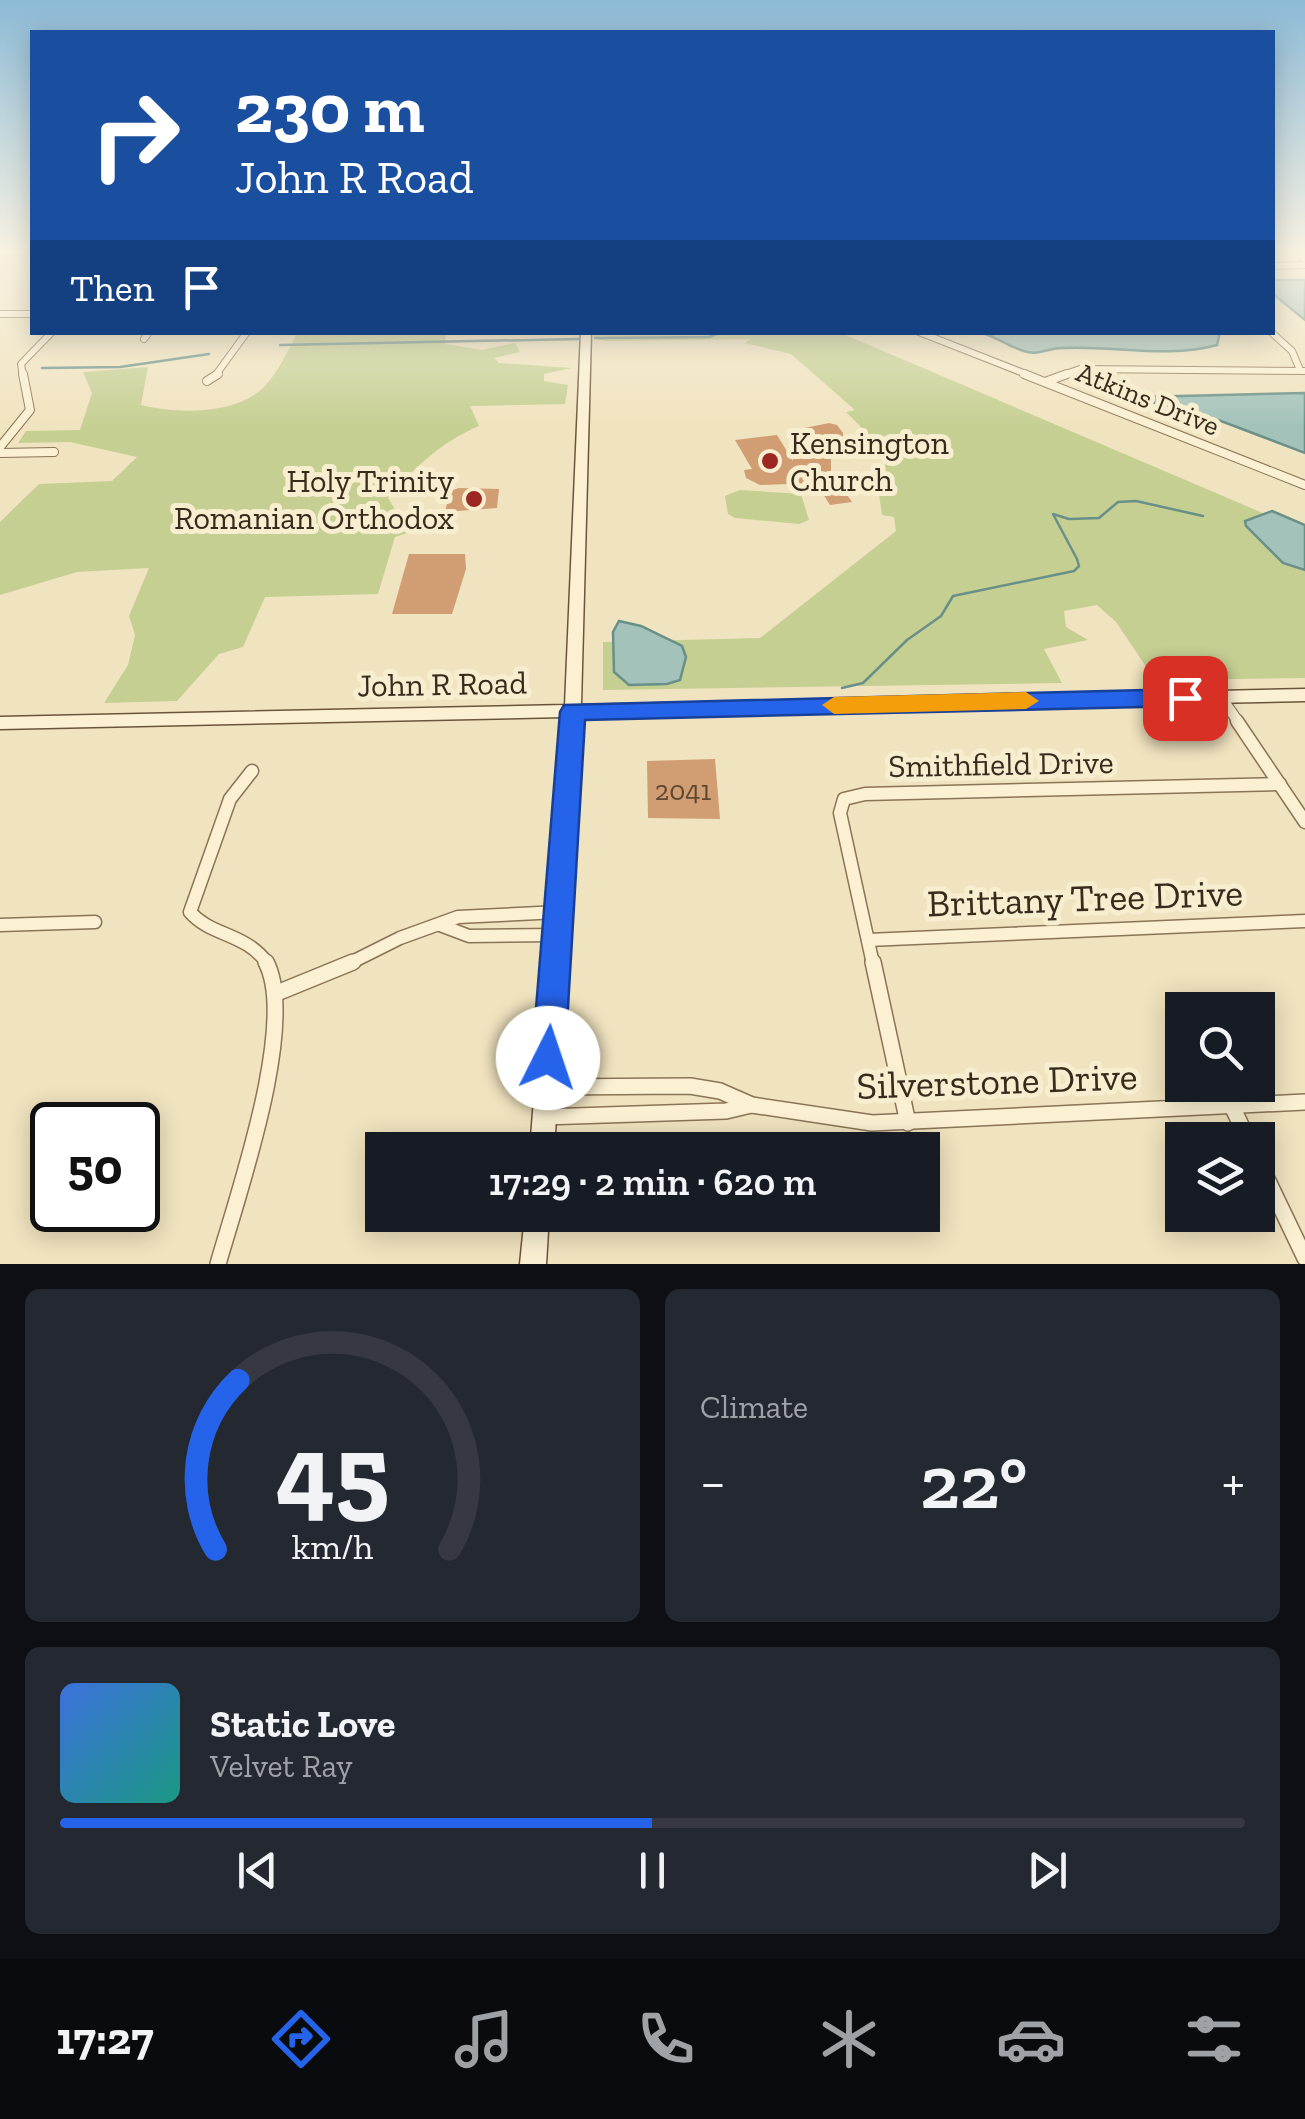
<!DOCTYPE html>
<meta charset="utf-8">
<style>
:root{--surface:#171b24;--page:#242831;--text:#f1f3f6;--muted:#9ea1a6;--line:#363941;--accent:#2563eb}
body{margin:0;font-family:"Zilla Slab",serif;background:var(--page);color:var(--text);height:100vh;display:flex;flex-direction:column;font-size:38px;white-space:nowrap}
*{box-sizing:border-box;margin:0}
p{font-size:32px;color:var(--muted)}
.icon{flex:none;width:55px;height:55px;fill:none;stroke:currentColor;stroke-width:2;stroke-linecap:round;stroke-linejoin:round}
.map{position:relative;height:1264px;overflow:hidden}
.details{display:flex;flex-direction:column;gap:25px;padding:25px;background:#0d0f14;flex:1}
.details>*{flex:none}
.guide{position:absolute;left:30px;top:30px;width:1245px;height:305px;border-radius:0px;box-shadow:0 5px 25px #0003;background:#1a4fa0;color:#fff;overflow:hidden}
.tools{position:absolute;left:1165px;top:992px;display:grid;gap:20px}
.tools a{display:grid;place-items:center;width:110px;height:110px;border-radius:0px;background:var(--surface);box-shadow:0 5px 25px #0003;font-size:50px}
.speed{position:absolute;left:30px;top:1102px;display:flex;gap:20px;font-size:50px;font-weight:700;text-align:center}
.speed>*{display:grid;place-content:center;width:130px;height:130px;border-radius:50%;background:var(--surface);box-shadow:0 5px 25px #0003;line-height:1}
.speed .limit{border:5px solid #111;border-radius:15px;background:#fff;color:#111}
.pin{position:absolute;display:grid;place-items:center;width:85px;height:85px;color:#fff;margin:-42px;border-radius:20px;box-shadow:0 5px 15px #0006}
.me{position:absolute;width:110px;margin:-55px;rotate:4deg;stroke-linejoin:round;filter:drop-shadow(0 0 8px #0008)}
.turn{display:flex;align-items:center;gap:35px;height:210px;padding:0 40px;font-size:45px}
.turn .icon{width:130px;height:130px;stroke-width:2.5}
.turn b{display:block;font-size:70px;line-height:85px}
.then{display:flex;align-items:center;height:95px;padding:0 40px;background:#0003;gap:20px;font-size:38px}
.big{font-size:75px;font-weight:600;line-height:1.1}
.details .tile{flex:1;display:flex;flex-direction:column;justify-content:center;gap:15px;min-width:0;padding:0 35px;border-radius:15px;background:var(--page)}
.details .dial{align-items:center;gap:0}
.dial svg{height:260px;overflow:visible;fill:none;stroke:var(--line);stroke-width:7;stroke-linecap:round;text-anchor:middle}
.dial text{fill:var(--text);stroke:none}
.song{display:flex;align-items:center;gap:30px}
.cover{width:120px;height:120px;border-radius:15px;background:linear-gradient(135deg,hsl(220 70% 55%),hsl(170 70% 35%))}
.played{height:10px;border-radius:5px;background:linear-gradient(90deg,var(--accent) 50%,var(--line) 50%)}
.keys{display:flex;justify-content:space-around;direction:ltr}
.heat{display:flex;justify-content:space-between;align-items:center;font-size:55px;direction:ltr}
.details .tiles{flex:1;display:grid;gap:25px;grid-template-columns:1fr 1fr}
.tile:last-child{grid-column:span 2}
.trip{position:absolute;left:365px;top:1132px;width:575px;height:100px;border-radius:0px;background:var(--surface);box-shadow:0 5px 25px #0003;font-weight:600;line-height:100px;text-align:center}
.menu{display:flex;height:160px;justify-content:space-around;align-items:center;background:#090b0e;color:var(--muted)}
.menu .icon{width:70px;height:70px}
.menu .selected{color:var(--accent)}
.menu b{font-size:45px;color:var(--text)}
.map>svg:first-child{display:block}
.green{fill:#c5cf92}
.water{fill:#a2c2ba;stroke:#699088;stroke-width:2.5}
.lines{fill:none;stroke-linecap:round;stroke-linejoin:round}
.stream{stroke:#699088;stroke-width:2.5}
.building{fill:#d19d72}
.street-far4-casing{stroke:#8a7456;stroke-width:8}
.street-far3-casing{stroke:#8a7456;stroke-width:10}
.street-far2-casing{stroke:#8a7456;stroke-width:12}
.street-far1-casing{stroke:#8a7456;stroke-width:15}
.street-casing{stroke:#8a7456;stroke-width:18}
.secondary-casing{stroke:#6b553a;stroke-width:3}
.street-far4{stroke:#fbf0d2;stroke-width:6}
.street-far3{stroke:#fbf0d2;stroke-width:8}
.street-far2{stroke:#fbf0d2;stroke-width:10}
.street-far1{stroke:#fbf0d2;stroke-width:12}
.street{stroke:#fbf0d2;stroke-width:15}
.secondary{fill:#fbf0d2;fill-rule:evenodd}
.route{fill:#2563eb;stroke:#184099;stroke-width:2.5}
.slow{fill:#f59e0b}
.poi-dot{fill:#9c2723;stroke:#f7edcf;stroke-width:4}
.labels{text-anchor:middle;dominant-baseline:central;stroke-width:10;stroke-linejoin:round;paint-order:stroke}
.far-street-label{font-size:28px;fill:#382b1c;stroke:#f7edcf}
.number-label{font-size:28px;fill:#5e4832}
.poi-label{font-size:32px;fill:#382b1c;stroke:#f7edcf;text-anchor:start}
.street-label{font-size:32px;fill:#382b1c;stroke:#f7edcf}
.near-street-label{font-size:38px;fill:#382b1c;stroke:#f7edcf}
</style>
<div class="map">
<svg width="1305" height="1264" viewBox="0 0 1305 1264">
<rect width="100%" height="100%" fill="#f0e3bf"/>
<g class="green">
<path d="M298 332 446 333 445 344 482 350 515 343 520 352 494 358 499 363 572 368 544 374V381L568 385 565 404 470 406 479 426C441 442 415 467 388 498L401 519 426 527 395 537 378 594 265 597 243 647 219 654 177 701 104 703 128 665 135 635 129 616 149 568 77 572 0 595V522L39 484 112 481 137 457 70 442 18 443 26 431 80 430 92 393 83 372 148 367 141 405C177 414 236 415 264 387 278 373 288 350 298 332Z"/>
<path d="M594 332 841 333 1305 531V678L1155 680 1116 622 1097 605 1064 611 1066 627 1088 640 1044 649 1062 683 603 690V642L760 638 896 531 894 517 882 515 876 474 887 478 882 446 872 445 866 432 846 412 855 410 791 354 745 343 750 339 607 341 594 339Z"/>
<path d="M740 490 801 494 809 520 799 524 735 518 728 514 725 496Z"/>
</g>
<g class="water">
<path d="M1273 280H1305V320L1273 294Z"/>
<path d="M1220 332 1217 345C1167 359 1113 345 1062 348 1049 348 1038 356 1024 351 1009 347 997 337 982 333Z"/>
<path d="M1305 393V453L1192 410 1150 402 1142 397Z"/>
<path d="M1272 511 1305 525V570L1283 563 1246 526 1245 521Z"/>
<path d="M619 621 641 626 682 646 686 657 680 680 667 684 629 685 614 672 613 632Z"/>
</g>
<g class="lines">
<g class="stream">
<path d="M595 338 709 337 721 332"/>
<path d="M280 345 578 339"/>
<path d="M42 368 120 367 209 354"/>
<path d="M842 688 863 683 907 640 941 616 953 596 1074 571 1079 566 1077 559 1053 514 1069 519 1099 518 1118 502 1136 501 1203 516"/>
</g>
</g>
<g class="building">
<path d="M829 423 837 425 843 433V448L831 451V472L852 502 830 505 816 483 760 485 746 478 744 470 752 469 735 440 777 435 793 461 795 430Z"/>
<path d="M459 488 499 489 497 508 445 512 450 491Z"/>
<path d="M409 554H465L466 569 452 614H392Z"/>
<path d="M715 759 720 819 648 818 647 761Z"/>
</g>
<g class="lines">
<defs>
<g id="street-far4">
<path d="M0 252H32"/>
<path d="M1298 252 1305 260"/>
<path d="M1272 266 1305 265"/>
<path d="M0 314H32"/>
<path d="M919 332 1031 376"/>
<path d="M1271 332 1292 351 1300 370"/>
<path d="M144 339 149 332"/>
<path d="M23 376 21 364 52 332"/>
<path d="M215 376 247 332"/>
<path d="M1060 376 1080 369 1305 371"/>
</g>
<g id="street-far3">
<path d="M1024 374 1305 485"/>
<path d="M207 381 218 374"/>
<path d="M1045 382 1067 374"/>
<path d="M0 447 30 410 23 374"/>
<path d="M0 453 54 452"/>
</g>
<path id="street-far2" d="M1221 697 1239 723"/>
<g id="street-far1">
<path d="M1237 721 1305 822"/>
<path d="M252 771 230 799 190 912C212 937 245 932 268 964"/>
<path d="M0 925 95 922"/>
<path d="M440 925 469 936 557 935"/>
<path d="M868 940 1305 921"/>
<path d="M348 964 400 938 458 917 559 912"/>
<path d="M873 964 840 813 844 799 865 794 1280 784"/>
</g>
<g id="street">
<path d="M873 962 908 1123"/>
<path d="M277 993 353 962"/>
<path d="M546 1087 690 1086 720 1091 752 1105 872 1123 1305 1102"/>
<path d="M1231 1104 1248 1140"/>
<path d="M544 1117 726 1111 751 1105"/>
<path d="M1258 1160 1305 1258"/>
<path d="M218 1264C237 1197 298 1023 266 962"/>
</g>
<g id="secondary">
<path d="M581 332H591L581 705 1305 689V701L581 716 554 1150H530L564 717 0 729V717L565 705Z"/>
<path d="M525 1215H549L546 1264H520Z"/>
</g>
</defs>
<use href="#street-far4" class="street-far4-casing"/>
<use href="#street-far3" class="street-far3-casing"/>
<use href="#street-far2" class="street-far2-casing"/>
<use href="#street-far1" class="street-far1-casing"/>
<use href="#street" class="street-casing"/>
<use href="#secondary" class="secondary-casing"/>
<use href="#street-far4" class="street-far4"/>
<use href="#street-far3" class="street-far3"/>
<use href="#street-far2" class="street-far2"/>
<use href="#street-far1" class="street-far1"/>
<use href="#street" class="street"/>
<use href="#secondary" class="secondary"/>
</g>
<linearGradient id="sky" x2="0" y2="1"><stop stop-color="#8cbad6"/><stop offset="0.59" stop-color="#f8f2e2"/><stop offset="1" stop-color="#f8f2e2" stop-opacity="0"/></linearGradient>
<rect width="1305" height="428" fill="url(#sky)"/>
<path class="route" d="M1185 689 1197 698 1185 706 585 720 565 1058 560 1070 548 1074 537 1070 532 1058 560 712 564 705Z"/>
<path class="slow" d="M1026 692 1039 701 1026 709 834 714 822 705 834 697Z"/>
<g class="poi-dot">
<circle cx="770" cy="461" r="10"/>
<circle cx="474" cy="499" r="10"/>
</g>
<g class="labels">
<g class="far-street-label">
<text transform="translate(1148 399) rotate(22)">Atkins Drive</text>
</g>
<g class="number-label">
<text x="683" y="790">2041</text>
</g>
<g class="poi-label">
<text x="790" y="443">Kensington<tspan x="790" dy="37">Church</tspan></text>
<text x="454" y="481" text-anchor="end">Holy Trinity<tspan x="454" dy="37">Romanian Orthodox</tspan></text>
</g>
<g class="street-label">
<text transform="translate(442 684) rotate(-1)">John R Road</text>
<text transform="translate(1001 764) rotate(-1)">Smithfield Drive</text>
</g>
<g class="near-street-label">
<text transform="translate(1085 898) rotate(-2)">Brittany Tree Drive</text>
<text transform="translate(997 1081) rotate(-2)">Silverstone Drive</text>
</g>
</g>
</svg>
<div class="tools">
<a><svg class="icon" aria-label="search" viewBox="0 0 24 24"><circle cx="10" cy="10" r="6"/><path d="M15 15l6 6"/></svg></a>
<a><svg class="icon" aria-label="layers" viewBox="0 0 24 24"><path d="M12 4l9 5-9 5-9-5zM3 14l9 5 9-5"/></svg></a>
</div>
<div class="speed"><div class="limit">50</div></div>
<div class="pin" style="left:1185px;top:698px;background:#d93025"><svg class="icon" aria-label="arrive" viewBox="0 0 24 24"><path d="M6 21V4h12l-3 4 3 4H6"/></svg></div>
<svg class="me" style="left:548px;top:1058px" viewBox="-20 -20 40 40"><circle r="19" fill="#fff"/><path d="M0-13L10 11 0 6-10 11z" fill="#2563eb"/></svg>
<div class="trip">17:29 · 2 min · 620 m</div>
<div class="guide">
<div class="turn"><svg class="icon" aria-label="right" viewBox="0 0 24 24"><path d="M7 20v-9h11M14 6l5 5-5 5"/></svg><div><b>230 m</b>John R Road</div></div>
<div class="then">Then<svg class="icon" aria-label="arrive" viewBox="0 0 24 24"><path d="M6 21V4h12l-3 4 3 4H6"/></svg></div>
</div>
</div>
<section class="details">
<div class="tiles">
<div class="tile dial"><svg viewBox="0 0 100 80">
<path d="M14 69A42 42 0 1 1 86 69"/>
<path d="M14 69A42 42 0 0 1 21 17" stroke="#2563eb"/>
<text x="50" y="56" font-size="32" font-weight="700">45</text>
<text x="50" y="72" font-size="11">km/h</text>
</svg></div>
<div class="tile"><p>Climate</p>
<div class="heat"><a>−</a><b class="big">22°</b><a>+</a></div>
</div>
<div class="tile">
<div class="song"><i class="cover"></i><div><b>Static Love</b><p>Velvet Ray</p></div></div>
<div class="played"></div>
<div class="keys"><svg class="icon" aria-label="previous" viewBox="0 0 24 24"><path d="M18 5L8 12l10 7zM5 5v14"/></svg><svg class="icon" aria-label="pause" viewBox="0 0 24 24"><path d="M8 5v14M16 5v14"/></svg><svg class="icon" aria-label="next" viewBox="0 0 24 24"><path d="M6 5l10 7-10 7zM19 5v14"/></svg></div>
</div>
</div>
</section>
<nav class="menu">
<b>17:27</b>
<svg class="icon selected" aria-label="directions" viewBox="0 0 24 24"><path d="M12 3l9 9-9 9-9-9zM9 14v-3h6M13 9l2 2-2 2"/></svg>
<svg class="icon" aria-label="music" viewBox="0 0 24 24"><path d="M9 18V5l10-2v13"/><circle cx="6" cy="18" r="3"/><circle cx="16" cy="16" r="3"/></svg>
<svg class="icon" aria-label="phone" viewBox="0 0 24 24"><path d="M5 4h4l2 5-3 2q2 4 5 5l2-3 5 2v4C11 20 4 13 5 4z"/></svg>
<svg class="icon" aria-label="climate" viewBox="0 0 24 24"><path d="M12 3v18M4 7l16 10M4 17L20 7"/></svg>
<svg class="icon" aria-label="car" viewBox="0 0 24 24"><path d="M5 17H2v-5l4-1 3-4h7l3 4 3 1v5h-3M9 17h6M6 11h13"/><circle cx="7" cy="17" r="2"/><circle cx="17" cy="17" r="2"/></svg>
<svg class="icon" aria-label="filters" viewBox="0 0 24 24"><path d="M4 7h16M4 17h16"/><circle cx="9" cy="7" r="2"/><circle cx="15" cy="17" r="2"/></svg>
</nav>
